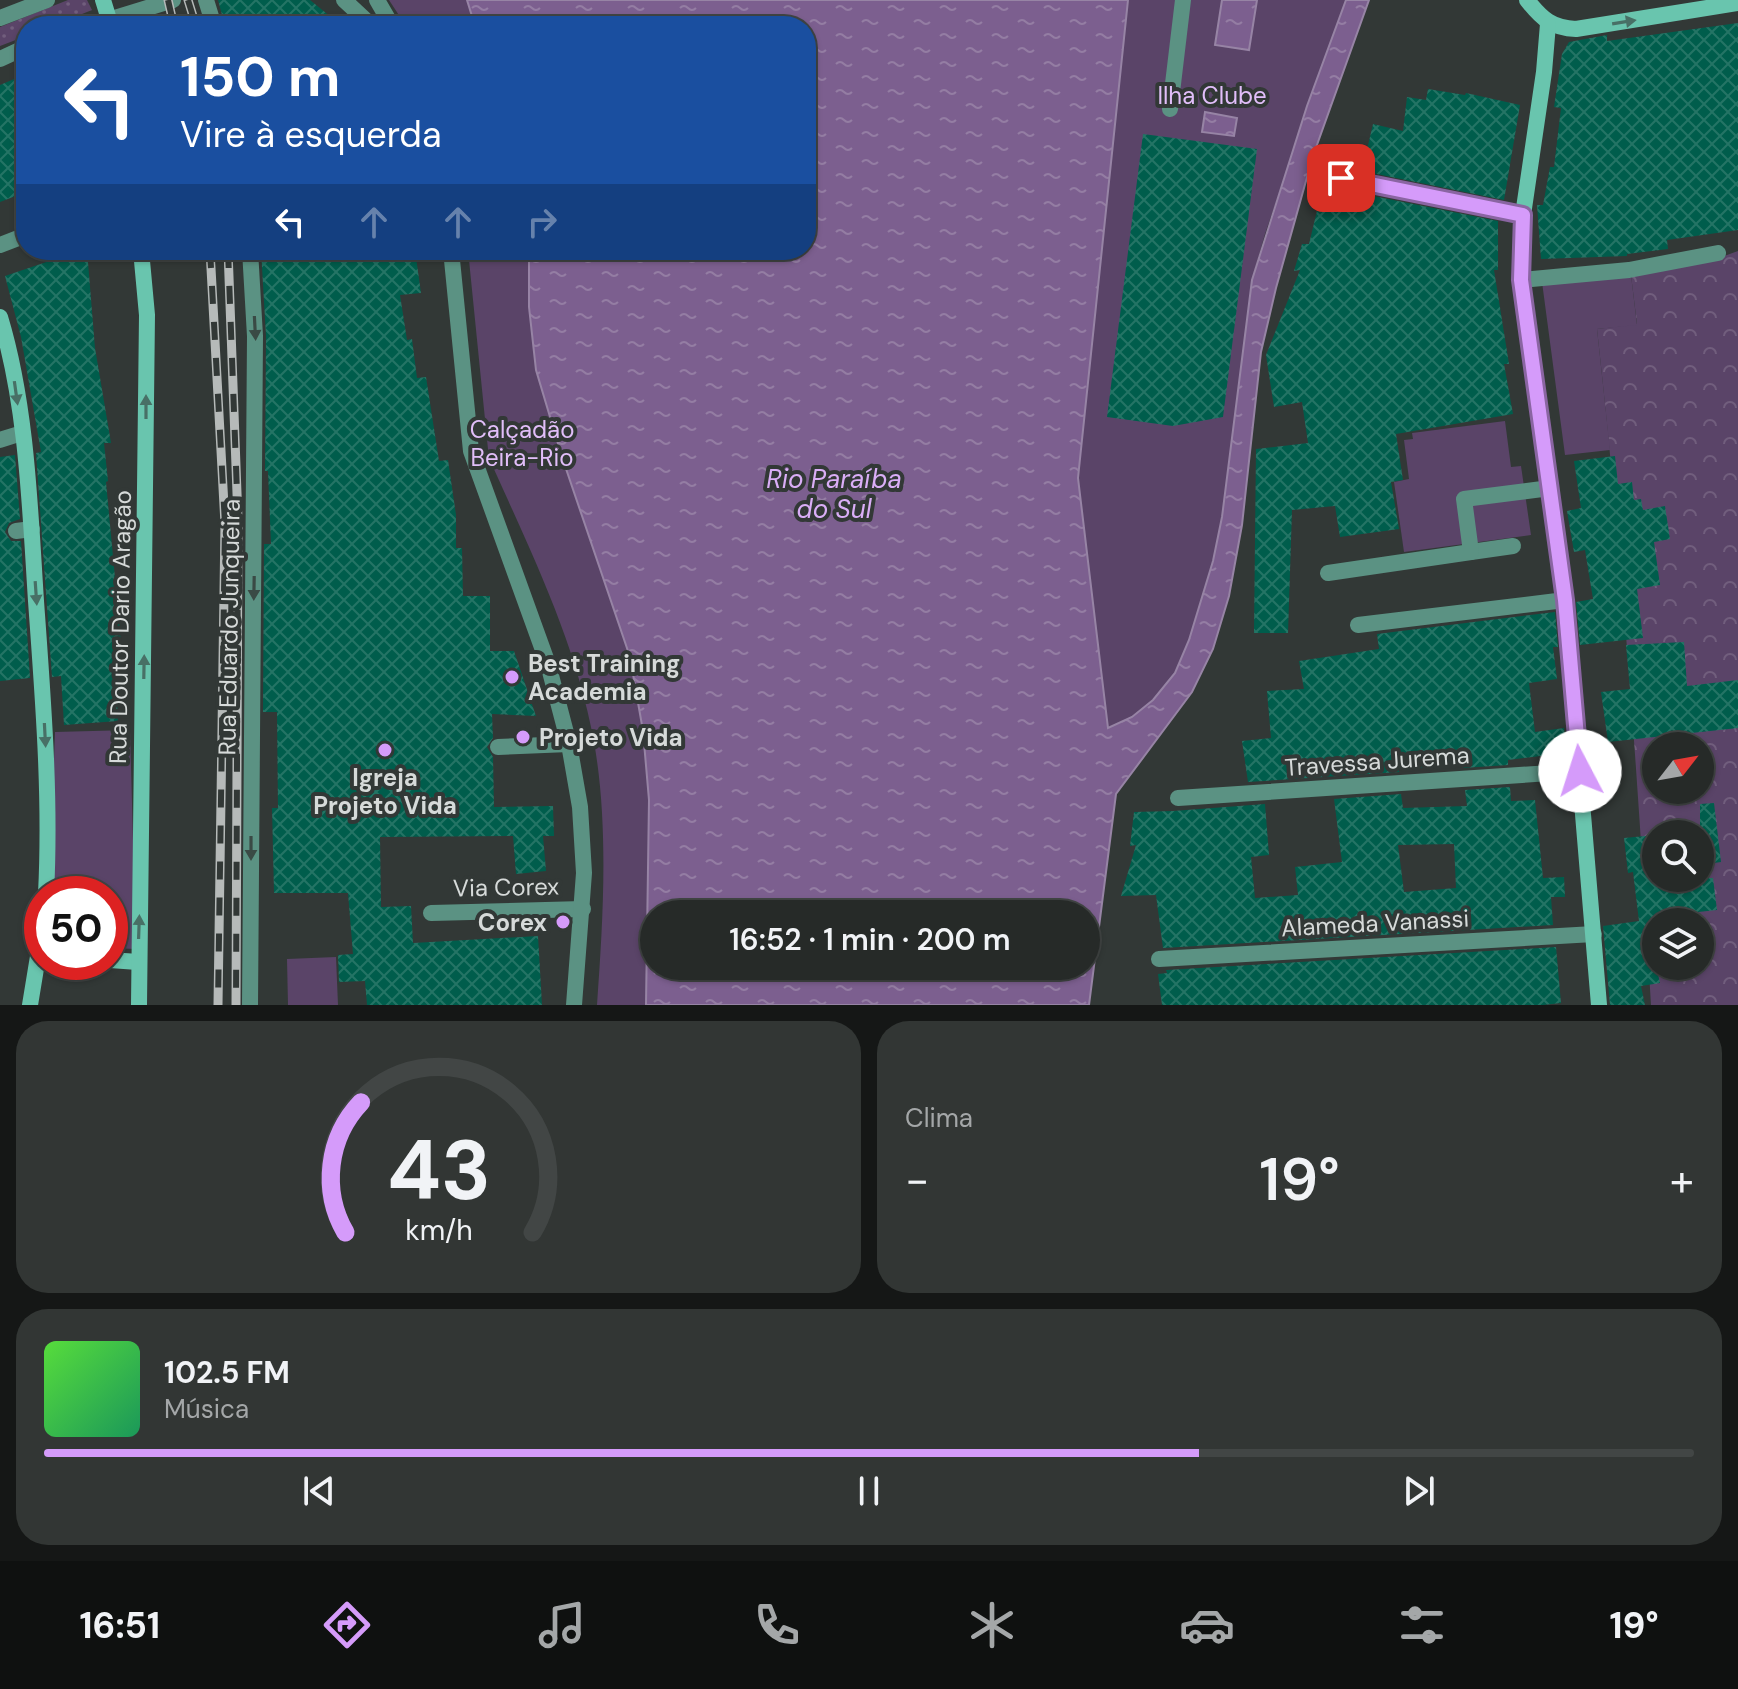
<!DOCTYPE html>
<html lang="pt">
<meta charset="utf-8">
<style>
:root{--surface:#262a28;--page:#323634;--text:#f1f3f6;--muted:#a4a7a8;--line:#424645;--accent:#d59bfa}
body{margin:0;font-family:"DM Sans",sans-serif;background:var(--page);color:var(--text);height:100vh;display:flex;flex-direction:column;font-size:30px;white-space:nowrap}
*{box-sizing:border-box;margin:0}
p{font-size:26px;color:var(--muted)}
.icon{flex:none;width:44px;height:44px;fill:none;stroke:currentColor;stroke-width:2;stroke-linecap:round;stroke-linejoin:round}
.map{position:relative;height:1005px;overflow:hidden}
.sheet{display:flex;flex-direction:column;gap:16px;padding:16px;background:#151716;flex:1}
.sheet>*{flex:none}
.guide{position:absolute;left:16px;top:16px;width:800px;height:244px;border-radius:32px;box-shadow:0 2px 6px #0004,0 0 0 2px var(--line);background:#1a4fa0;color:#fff;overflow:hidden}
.needle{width:52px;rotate:59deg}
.controls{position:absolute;left:1642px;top:732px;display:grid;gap:16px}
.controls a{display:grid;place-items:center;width:72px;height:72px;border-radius:50%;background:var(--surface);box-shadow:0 2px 6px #0004,0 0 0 2px var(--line);font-size:40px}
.speed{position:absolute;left:24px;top:876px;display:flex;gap:16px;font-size:40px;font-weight:700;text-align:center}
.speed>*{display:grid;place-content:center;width:104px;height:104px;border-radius:50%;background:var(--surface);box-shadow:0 2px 6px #0004,0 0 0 2px var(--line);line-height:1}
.speed .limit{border:12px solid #d22;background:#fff;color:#111}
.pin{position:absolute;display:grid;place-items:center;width:68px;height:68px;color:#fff;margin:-34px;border-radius:16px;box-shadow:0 4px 12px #0006}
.me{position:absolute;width:88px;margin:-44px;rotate:355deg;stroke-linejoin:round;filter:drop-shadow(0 0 6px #0008)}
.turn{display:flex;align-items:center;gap:28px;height:168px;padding:0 32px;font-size:36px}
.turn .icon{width:104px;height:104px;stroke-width:2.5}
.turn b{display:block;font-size:56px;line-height:68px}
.lanes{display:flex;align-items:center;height:76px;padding:0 32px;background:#0003;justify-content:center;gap:40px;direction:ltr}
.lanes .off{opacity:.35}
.big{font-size:60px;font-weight:600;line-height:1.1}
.sheet .card{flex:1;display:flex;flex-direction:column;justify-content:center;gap:12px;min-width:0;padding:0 28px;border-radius:32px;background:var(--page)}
.sheet .dial{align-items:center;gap:0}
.dial svg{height:208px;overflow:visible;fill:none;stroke:var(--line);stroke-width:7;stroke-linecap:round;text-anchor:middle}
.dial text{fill:var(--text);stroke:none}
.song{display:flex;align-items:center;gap:24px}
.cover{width:96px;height:96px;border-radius:12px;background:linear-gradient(135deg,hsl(110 70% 55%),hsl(150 70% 35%))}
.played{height:8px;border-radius:4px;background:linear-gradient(90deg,var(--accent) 70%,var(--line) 70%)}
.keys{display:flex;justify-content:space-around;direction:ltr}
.heat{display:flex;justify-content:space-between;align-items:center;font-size:44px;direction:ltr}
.sheet .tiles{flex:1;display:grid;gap:16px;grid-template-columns:1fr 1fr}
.card:last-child{grid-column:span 2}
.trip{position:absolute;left:640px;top:900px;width:460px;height:80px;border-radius:40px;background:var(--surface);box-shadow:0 2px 6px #0004,0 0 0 2px var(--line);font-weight:600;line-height:80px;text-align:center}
.tabs{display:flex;height:128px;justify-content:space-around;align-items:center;background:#0f1110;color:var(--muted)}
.tabs .icon{width:56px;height:56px}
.tabs .active{color:var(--accent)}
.tabs b{font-size:36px;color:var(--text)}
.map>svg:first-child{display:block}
.grass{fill:url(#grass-dots)}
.forest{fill:url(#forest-crowns);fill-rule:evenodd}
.park{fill:#5a4468}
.water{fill:url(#water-ripples);stroke:#9784a5;stroke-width:2;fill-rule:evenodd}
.building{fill:url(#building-cross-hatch);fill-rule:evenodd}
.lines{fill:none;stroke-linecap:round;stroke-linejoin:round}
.service{stroke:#5b9283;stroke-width:16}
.minor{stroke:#5b9283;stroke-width:16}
.tertiary{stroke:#5b9283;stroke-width:16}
.secondary{stroke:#69c5ae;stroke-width:16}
.rail-casing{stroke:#b6bab9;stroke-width:9}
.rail{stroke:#323836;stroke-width:6;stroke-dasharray:18;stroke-linecap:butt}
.oneway{fill:#487066}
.oneway2{fill:#3a4a45}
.route-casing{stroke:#8a65a2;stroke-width:20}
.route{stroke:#d59bfa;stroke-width:14}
.poi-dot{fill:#d59bfa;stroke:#323836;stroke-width:3}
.labels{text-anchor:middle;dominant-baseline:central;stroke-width:8;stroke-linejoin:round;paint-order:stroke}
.park-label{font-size:24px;fill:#e1bef9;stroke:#323836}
.street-label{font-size:24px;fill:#d6dad9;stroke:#323836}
.poi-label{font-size:24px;font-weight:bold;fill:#d6dad9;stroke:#323836;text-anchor:start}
.water-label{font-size:26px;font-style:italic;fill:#daaef7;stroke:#323836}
</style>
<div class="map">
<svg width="1738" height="1005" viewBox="0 0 1738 1005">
<defs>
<pattern id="grass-dots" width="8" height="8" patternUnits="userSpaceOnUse" patternTransform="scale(2)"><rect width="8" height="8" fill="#5a4468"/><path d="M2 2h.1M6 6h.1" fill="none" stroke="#715e7d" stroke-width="1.8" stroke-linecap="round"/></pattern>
<pattern id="forest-crowns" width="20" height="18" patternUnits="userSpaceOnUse" patternTransform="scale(2)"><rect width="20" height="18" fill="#5a4468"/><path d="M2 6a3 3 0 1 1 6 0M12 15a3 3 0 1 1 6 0" fill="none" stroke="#715e7d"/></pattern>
<pattern id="water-ripples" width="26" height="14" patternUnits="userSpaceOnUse" patternTransform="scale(2)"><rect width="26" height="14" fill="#7c5f8f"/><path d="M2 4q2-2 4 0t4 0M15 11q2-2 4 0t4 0" fill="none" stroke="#947da3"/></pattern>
<pattern id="building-cross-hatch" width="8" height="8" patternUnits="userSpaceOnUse" patternTransform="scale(2)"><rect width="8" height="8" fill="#005d4c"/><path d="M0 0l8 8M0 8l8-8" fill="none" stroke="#247465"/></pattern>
</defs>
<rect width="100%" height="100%" fill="#323836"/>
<path class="grass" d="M68 0H87L92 10 52 26H26V36L0 46V27Z"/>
<path class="forest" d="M1738 251V1005H1651C1638 779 1622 554 1597 329L1637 324 1631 275 1716 259ZM1656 746H1700V790H1656ZM1656 834H1700V878H1656ZM1656 922H1700V966H1656Z"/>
<g class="park">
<path d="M389 0H467L475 26H406Z"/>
<path d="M1128 0H1346L1265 234 1252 280 1222 517 1213 561 1189 640 1175 673 1153 700 1132 717 1107 728 1078 478Z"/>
<path d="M468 250H529V307L536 370 562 457 630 657 643 731 649 800 646 1005H597C603 921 609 826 594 742 577 646 533 556 493 467L488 449Z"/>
<path d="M1631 275 1637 325 1597 329 1610 450 1565 455 1542 282Z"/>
<path d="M1505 421 1511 467 1521 466 1531 535 1404 552 1394 482 1409 479 1404 440 1413 439 1412 433Z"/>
<path d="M130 730 136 949 110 948V894H49L55 732Z"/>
<path d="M336 957 338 1005H288L287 959Z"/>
</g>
<g class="water">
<path d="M467 0H1128L1078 478 1108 728 1132 717 1153 700 1175 673 1189 640 1213 561 1222 517 1252 280 1307 106 1346 0H1369L1313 156 1276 288 1261 352 1242 525 1229 596 1213 649 1192 692 1116 794 1089 1005H646L649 800 643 731 630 657 562 457 536 370 529 307V250H806V26H475ZM654 914H1086V966H654Z"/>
<path d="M1222 0H1257L1249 50 1215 45Z"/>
<path d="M1205 112 1237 118 1234 136 1202 132Z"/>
</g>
<g class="building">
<path d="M218 0H310L342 26H225Z"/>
<path d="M1738 23V230L1667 240 1668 249 1627 254V256L1541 259 1537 205H1543L1550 167H1554L1561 108 1554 107 1562 54 1569 42 1607 35V41Z"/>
<path d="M26 74V192L0 202V85Z"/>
<path d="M1428 89 1465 95 1466 93 1520 105 1504 200 1362 171 1373 124 1403 131 1407 97 1426 100Z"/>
<path d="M1143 134 1257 149 1223 417 1173 426 1107 417Z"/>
<path d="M1323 186 1498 221V270H1494L1509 364H1504L1513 414 1396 434 1403 480 1391 482 1399 529 1340 537 1335 506 1292 510 1288 633H1254L1256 449 1308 443 1302 402 1274 407 1266 355 1300 270 1294 271 1302 244H1309Z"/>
<path d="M82 250H87L95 348 111 443H104L108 481 106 482 121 642H118L123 696 117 697 118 721 64 725 61 676 52 677 36 453 41 452 21 337 5 276Z"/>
<path d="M261 250H415L421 293 400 295 407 340 412 339 417 378 426 377 439 461 448 460 456 515V548H462L463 596H490V651H514L536 716 492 714 493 738 487 747 493 757 494 807 553 806 554 836H543L546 871 516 874 513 836 380 837 381 907 411 906 413 943 538 936 542 1005H367L365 981 339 982 338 955 353 954 348 893H274L272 808H278L277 712H263L264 544H271L268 471H265L266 336Z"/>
<path d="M15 455 20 519 9 523 5 532 11 541H21L30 678 0 681V457Z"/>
<path d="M1615 456 1618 484 1632 482 1634 500 1641 499 1643 510 1665 506 1670 539 1654 542 1660 585 1637 589 1643 638 1580 645 1576 602 1593 599 1585 550 1574 552 1567 511 1581 508 1574 461Z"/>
<path d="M1555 612 1558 647H1553L1557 679 1529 683 1535 732 1564 728 1567 753 1508 760V765L1463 768 1462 764 1399 770V772L1248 782 1242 741 1271 738 1267 691 1304 689 1299 661 1379 649 1377 634Z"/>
<path d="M1684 642 1687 686 1738 680V728L1608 742 1601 692 1630 689 1626 645Z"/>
<path d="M1510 787 1511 801 1535 800 1543 878 1564 877 1565 897H1551L1553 925 1163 948 1156 895 1121 896 1136 845 1130 846 1134 812 1173 811 1265 804 1269 855 1251 857 1255 898 1298 895 1295 867 1342 862 1334 799 1401 794 1403 808 1467 806 1465 790ZM1454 844 1456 888 1404 892 1398 845Z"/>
<path d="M1714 803 1721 862 1700 865V804Z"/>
<path d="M1656 835V878H1713L1717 910 1660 916 1661 922H1656V966L1660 983 1641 986 1645 1005H1610L1603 926 1639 921 1633 872 1628 873 1624 838Z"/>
<path d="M1556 947 1561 1003 1543 1005H1162L1158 974 1167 973 1166 970Z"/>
</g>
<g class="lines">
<g class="service">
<path d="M1170 109 1183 0"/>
<path d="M0 245 26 235"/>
<path d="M16 531 32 529"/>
<path d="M1471 552 1513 546"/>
<path d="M1328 573 1471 552 1464 499 1550 488"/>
<path d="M498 747 569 744"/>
<path d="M431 913 583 909"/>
</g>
<g class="minor">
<path d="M206 0 214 26"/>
<path d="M1341 178 1523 215"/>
<path d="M1521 280 1629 270 1718 253"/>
<path d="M0 440 22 433"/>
<path d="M1358 625 1565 600"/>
<path d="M1178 798 1580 771"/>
<path d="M1159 959 1594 934"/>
<path d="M250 1005 255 336 250 250"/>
</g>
<g class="tertiary">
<path d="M344 0 372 26"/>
<path d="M377 0 392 26"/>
<path d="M0 18 47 0"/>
<path d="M89 26 173 0"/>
<path d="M0 59 26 47"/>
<path d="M451 250 471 451 548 664 569 744 580 807 584 873 574 1005"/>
</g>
<g class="secondary">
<path d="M103 0 111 26"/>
<path d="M1527 0C1542 19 1552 28 1576 29L1738 3"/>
<path d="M1548 24 1544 72 1523 215 1521 280 1565 600 1599 1005"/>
<path d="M0 317C27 406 30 509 36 601 43 699 51 796 46 894"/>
<path d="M110 960 138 962"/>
<path d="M30 1005 42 932"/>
<path d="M139 1005 147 315 141 250"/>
</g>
<defs>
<g id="rail">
<path d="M168 0 174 26"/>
<path d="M188 0 196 26"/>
<path d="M210 250 225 524 218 1005"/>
<path d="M228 250 238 520 236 1005"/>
</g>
</defs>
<use href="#rail" class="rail-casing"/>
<use href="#rail" class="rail"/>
</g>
<defs><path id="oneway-solid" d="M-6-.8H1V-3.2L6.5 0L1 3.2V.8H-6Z" transform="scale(2)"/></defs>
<g class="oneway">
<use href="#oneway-solid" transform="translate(1624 22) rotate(-9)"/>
<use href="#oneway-solid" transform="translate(16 393) rotate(82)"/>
<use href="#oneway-solid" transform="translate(146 407) rotate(-90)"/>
<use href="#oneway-solid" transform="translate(36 593) rotate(86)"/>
<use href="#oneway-solid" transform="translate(144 667) rotate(-89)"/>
<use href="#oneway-solid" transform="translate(45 735) rotate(87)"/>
<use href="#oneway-solid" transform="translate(139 927) rotate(-88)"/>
</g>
<g class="oneway2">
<use href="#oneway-solid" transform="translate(255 328) rotate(87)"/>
<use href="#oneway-solid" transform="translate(254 588) rotate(91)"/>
<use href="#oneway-solid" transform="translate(251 848) rotate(90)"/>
</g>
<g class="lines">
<defs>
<path id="route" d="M1341 178 1523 215 1521 280 1565 600 1580 771"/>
</defs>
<use href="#route" class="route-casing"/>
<use href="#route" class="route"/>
</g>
<g class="poi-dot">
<circle cx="512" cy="677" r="8"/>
<circle cx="523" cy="737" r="8"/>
<circle cx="385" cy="750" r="8"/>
<circle cx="563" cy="922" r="8"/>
</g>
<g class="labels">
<g class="park-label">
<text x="1212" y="95">Ilha Clube</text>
<text x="522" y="429">Calçadão<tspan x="522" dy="28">Beira-Rio</tspan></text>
</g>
<g class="street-label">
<text transform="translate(120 627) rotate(-89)">Rua Doutor Dario Aragão</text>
<text transform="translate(229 627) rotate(-89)">Rua Eduardo Junqueira</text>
<text transform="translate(1377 761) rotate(-4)">Travessa Jurema</text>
<text transform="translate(506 887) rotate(-1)">Via Corex</text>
<text transform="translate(1375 923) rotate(-3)">Alameda Vanassi</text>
</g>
<g class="poi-label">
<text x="528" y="663">Best Training<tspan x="528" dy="28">Academia</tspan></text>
<text x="539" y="737">Projeto Vida</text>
<text x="385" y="777" text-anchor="middle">Igreja<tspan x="385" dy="28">Projeto Vida</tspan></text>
<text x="547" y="922" text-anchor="end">Corex</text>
</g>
<g class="water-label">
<text x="834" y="479">Rio Paraíba<tspan x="834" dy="30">do Sul</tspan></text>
</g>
</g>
</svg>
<div class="controls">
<a><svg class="needle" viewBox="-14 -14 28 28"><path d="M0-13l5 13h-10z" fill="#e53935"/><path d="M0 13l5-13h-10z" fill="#a4a7a8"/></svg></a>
<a><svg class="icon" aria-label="search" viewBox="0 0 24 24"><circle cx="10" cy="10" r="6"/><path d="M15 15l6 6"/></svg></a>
<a><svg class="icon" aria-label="layers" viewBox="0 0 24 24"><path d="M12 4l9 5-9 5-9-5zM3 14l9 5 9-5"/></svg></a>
</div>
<div class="speed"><div class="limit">50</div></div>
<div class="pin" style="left:1341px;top:178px;background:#d93025"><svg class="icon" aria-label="arrive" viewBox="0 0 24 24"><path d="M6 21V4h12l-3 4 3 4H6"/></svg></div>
<svg class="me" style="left:1580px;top:771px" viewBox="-20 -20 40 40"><circle r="19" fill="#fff"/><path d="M0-13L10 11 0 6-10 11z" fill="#d59bfa"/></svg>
<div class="trip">16:52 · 1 min · 200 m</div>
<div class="guide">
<div class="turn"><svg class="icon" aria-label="left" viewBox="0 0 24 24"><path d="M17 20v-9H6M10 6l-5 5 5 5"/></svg><div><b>150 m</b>Vire à esquerda</div></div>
<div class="lanes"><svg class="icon" aria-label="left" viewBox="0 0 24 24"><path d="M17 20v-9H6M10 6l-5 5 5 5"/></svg><svg class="icon off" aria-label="ahead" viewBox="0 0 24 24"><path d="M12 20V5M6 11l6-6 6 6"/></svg><svg class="icon off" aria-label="ahead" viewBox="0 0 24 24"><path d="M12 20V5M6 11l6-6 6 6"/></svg><svg class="icon off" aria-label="right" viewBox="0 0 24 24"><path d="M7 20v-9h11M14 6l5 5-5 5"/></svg></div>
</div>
</div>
<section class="sheet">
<div class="tiles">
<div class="card dial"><svg viewBox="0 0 100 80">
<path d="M14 69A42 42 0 1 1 86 69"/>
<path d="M14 69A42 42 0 0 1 20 19" stroke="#d59bfa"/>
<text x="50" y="56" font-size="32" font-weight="700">43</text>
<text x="50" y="72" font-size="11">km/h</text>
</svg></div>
<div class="card"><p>Clima</p>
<div class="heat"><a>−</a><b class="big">19°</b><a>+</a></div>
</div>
<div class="card">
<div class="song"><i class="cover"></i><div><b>102.5 FM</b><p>Música</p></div></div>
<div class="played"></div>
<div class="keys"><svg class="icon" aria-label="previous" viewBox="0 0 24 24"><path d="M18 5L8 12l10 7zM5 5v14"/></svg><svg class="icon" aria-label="pause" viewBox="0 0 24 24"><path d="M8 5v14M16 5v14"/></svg><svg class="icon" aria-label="next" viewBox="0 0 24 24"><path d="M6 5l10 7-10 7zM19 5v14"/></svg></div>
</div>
</div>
</section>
<nav class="tabs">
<b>16:51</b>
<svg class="icon active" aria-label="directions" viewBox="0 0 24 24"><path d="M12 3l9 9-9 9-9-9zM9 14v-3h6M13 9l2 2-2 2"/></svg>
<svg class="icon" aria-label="music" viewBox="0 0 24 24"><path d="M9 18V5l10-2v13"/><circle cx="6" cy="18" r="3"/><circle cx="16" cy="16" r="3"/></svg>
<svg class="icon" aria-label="phone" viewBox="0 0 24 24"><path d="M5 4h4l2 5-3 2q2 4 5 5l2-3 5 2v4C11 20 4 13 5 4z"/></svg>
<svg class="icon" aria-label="climate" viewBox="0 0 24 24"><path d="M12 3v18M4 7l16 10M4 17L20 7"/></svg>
<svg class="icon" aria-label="car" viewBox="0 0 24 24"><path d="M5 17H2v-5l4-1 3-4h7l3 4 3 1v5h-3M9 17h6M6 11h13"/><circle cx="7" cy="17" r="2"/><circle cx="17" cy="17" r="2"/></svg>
<svg class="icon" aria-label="filters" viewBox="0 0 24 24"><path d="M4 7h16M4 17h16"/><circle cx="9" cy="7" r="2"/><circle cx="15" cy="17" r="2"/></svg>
<b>19°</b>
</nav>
